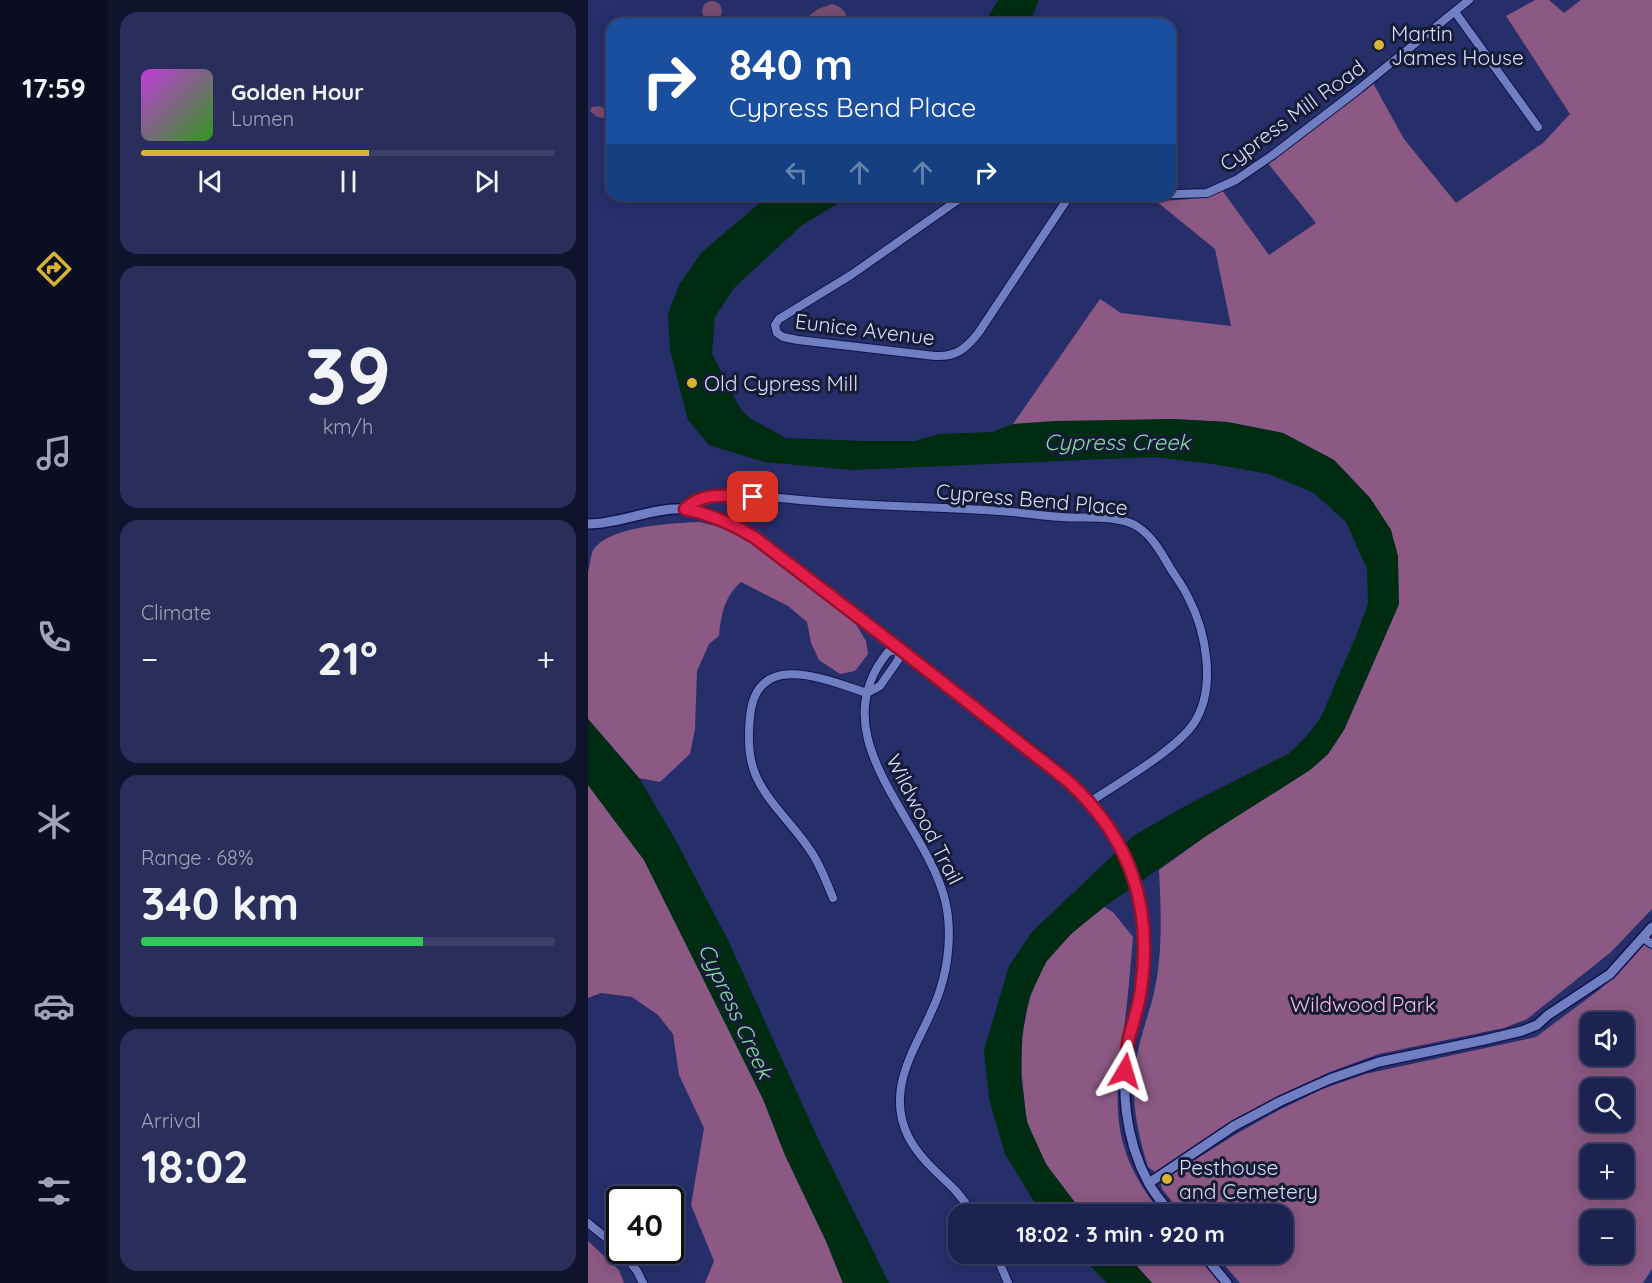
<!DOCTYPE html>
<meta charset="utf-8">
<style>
:root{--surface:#1c2350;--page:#292f5a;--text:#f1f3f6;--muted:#a0a4b7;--line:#3a4067;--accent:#d7b434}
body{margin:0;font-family:Quicksand,sans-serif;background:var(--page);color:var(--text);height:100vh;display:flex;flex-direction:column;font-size:22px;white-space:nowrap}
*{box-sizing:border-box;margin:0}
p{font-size:20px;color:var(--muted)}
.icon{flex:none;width:33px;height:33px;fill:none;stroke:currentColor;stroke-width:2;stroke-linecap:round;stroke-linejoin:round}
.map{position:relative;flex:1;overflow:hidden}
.panel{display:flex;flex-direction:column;gap:12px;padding:12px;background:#0f132c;width:480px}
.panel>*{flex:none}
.hud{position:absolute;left:18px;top:18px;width:570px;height:183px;border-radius:18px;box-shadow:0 3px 15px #0003,0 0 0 2px var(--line);background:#1a4fa0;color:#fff;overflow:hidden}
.tools{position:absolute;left:992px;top:1012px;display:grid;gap:12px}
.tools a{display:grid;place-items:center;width:54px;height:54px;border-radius:12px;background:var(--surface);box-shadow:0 3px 15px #0003,0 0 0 2px var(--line);font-size:30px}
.speed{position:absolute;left:18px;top:1186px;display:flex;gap:12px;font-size:30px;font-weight:700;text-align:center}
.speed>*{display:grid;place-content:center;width:78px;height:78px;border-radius:50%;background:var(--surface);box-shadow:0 3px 15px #0003,0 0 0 2px var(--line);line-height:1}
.speed .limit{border:3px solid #111;border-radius:9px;background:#fff;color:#111}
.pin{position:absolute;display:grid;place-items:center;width:51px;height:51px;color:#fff;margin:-26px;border-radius:12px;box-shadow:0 3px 9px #0006}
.me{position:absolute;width:66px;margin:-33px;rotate:7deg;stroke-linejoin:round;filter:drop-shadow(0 0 4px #0008)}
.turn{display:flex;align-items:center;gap:21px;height:126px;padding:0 24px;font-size:27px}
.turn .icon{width:78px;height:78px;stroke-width:2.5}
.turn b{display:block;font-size:42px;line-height:51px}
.lanes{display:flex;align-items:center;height:57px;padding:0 24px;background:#0003;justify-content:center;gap:30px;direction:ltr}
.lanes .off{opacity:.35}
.big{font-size:45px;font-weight:700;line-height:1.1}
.panel .card{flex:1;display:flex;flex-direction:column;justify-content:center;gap:9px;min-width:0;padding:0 21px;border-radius:18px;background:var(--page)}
.panel .dial{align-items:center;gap:0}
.dial b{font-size:78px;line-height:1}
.song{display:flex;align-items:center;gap:18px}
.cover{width:72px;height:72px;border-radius:9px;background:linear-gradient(135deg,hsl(290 70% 55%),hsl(110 70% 35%))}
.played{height:6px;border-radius:3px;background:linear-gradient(90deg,var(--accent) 55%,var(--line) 55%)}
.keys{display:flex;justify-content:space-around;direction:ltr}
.heat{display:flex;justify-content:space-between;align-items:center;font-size:33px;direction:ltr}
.charge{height:9px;border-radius:4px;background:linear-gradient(90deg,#34c759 68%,var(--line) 0)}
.trip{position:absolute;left:360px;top:1204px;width:345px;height:60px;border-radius:18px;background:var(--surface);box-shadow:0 3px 15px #0003,0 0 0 2px var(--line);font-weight:700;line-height:60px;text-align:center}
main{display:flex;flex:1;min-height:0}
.tabs{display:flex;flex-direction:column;width:108px;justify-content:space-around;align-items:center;background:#0b0e20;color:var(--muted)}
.tabs .icon{width:42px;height:42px}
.tabs .active{color:var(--accent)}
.tabs b{font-size:27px;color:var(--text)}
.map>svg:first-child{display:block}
.green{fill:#764c6f}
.forest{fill:#8b5983;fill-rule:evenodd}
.water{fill:#002c12}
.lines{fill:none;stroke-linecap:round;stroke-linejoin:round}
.minor-casing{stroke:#11134d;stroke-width:10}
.tertiary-casing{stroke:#11134d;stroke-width:12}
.minor{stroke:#707fc2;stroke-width:8}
.tertiary{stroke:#707fc2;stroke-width:9}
.route-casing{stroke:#92132f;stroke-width:15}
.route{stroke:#e11d48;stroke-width:10}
.poi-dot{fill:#d7b434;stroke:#161b36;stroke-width:2}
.labels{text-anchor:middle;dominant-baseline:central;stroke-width:6;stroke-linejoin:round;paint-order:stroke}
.poi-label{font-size:21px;fill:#d6defb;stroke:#161b36;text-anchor:start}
.street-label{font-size:21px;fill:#d6defb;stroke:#161b36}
.park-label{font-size:21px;fill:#f8bbec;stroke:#161b36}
.water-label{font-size:22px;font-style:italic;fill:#86dba0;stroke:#161b36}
</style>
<main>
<nav class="tabs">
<b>17:59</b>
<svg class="icon active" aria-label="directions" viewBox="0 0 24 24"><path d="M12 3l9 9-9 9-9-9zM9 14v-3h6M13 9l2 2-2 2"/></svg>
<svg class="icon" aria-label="music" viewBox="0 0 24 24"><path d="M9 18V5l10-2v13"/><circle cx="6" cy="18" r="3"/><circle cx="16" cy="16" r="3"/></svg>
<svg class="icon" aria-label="phone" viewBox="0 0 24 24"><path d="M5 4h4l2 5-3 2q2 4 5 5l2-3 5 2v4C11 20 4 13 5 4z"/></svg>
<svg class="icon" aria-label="climate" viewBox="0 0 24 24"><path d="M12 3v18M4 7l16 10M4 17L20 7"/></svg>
<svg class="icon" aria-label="car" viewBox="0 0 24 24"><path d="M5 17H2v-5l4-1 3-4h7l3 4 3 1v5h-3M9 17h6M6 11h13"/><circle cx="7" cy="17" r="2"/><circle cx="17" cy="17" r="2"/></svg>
<svg class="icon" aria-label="filters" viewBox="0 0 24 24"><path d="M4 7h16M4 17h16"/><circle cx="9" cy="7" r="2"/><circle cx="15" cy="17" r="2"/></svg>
</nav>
<section class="panel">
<div class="card">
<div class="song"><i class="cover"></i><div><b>Golden Hour</b><p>Lumen</p></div></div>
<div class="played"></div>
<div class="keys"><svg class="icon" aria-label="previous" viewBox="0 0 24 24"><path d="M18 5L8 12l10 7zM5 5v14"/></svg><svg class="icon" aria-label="pause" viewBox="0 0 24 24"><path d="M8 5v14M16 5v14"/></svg><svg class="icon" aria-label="next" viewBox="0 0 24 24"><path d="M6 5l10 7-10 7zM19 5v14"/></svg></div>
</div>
<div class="card dial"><b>39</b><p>km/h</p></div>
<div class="card"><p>Climate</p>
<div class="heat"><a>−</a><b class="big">21°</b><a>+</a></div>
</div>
<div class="card"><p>Range · 68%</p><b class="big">340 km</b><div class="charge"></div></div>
<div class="card"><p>Arrival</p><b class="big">18:02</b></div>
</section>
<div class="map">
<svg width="1064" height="1283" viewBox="0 0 1064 1283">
<rect width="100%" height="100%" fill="#262f6a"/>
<g class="green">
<circle cx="124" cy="11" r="10"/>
<path d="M244 4C254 7 262 13 257 24H210L230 9Z"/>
<path d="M12 106 20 111 16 118 9 117 2 111 4 107Z"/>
</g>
<g class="forest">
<path d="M947 0H961L976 13 993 0H1064V909L1023 952 939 1019 916 1028 791 1054 742 1072 689 1097 630 1130 567 1172 560 1167C549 1131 541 1093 549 1055 553 1034 561 1014 566 993 575 953 573 911 571 870L618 836 722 770 740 754 756 730 811 604 803 530 782 498 746 460 695 433 639 422 585 419 425 424 512 299 533 313 643 326 627 249 568 201C591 200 613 200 634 190L681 255 728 223 679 162 785 83 816 139 868 203 955 143 982 114 918 16Z"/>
<path d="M112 522 143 530 173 548 266 621 278 641 280 654 267 671 252 674 231 660 223 643 219 622 200 606 153 582C136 597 133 615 131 636L121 644 109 671 107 729 102 754 72 782 51 778 0 719V572C2 566 2 559 4 553 15 526 86 523 112 522Z"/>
<path d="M0 785 56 860 175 1099 197 1155 238 1241 255 1283H117L126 1261 103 1205 116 1128 91 1075 85 1034 70 1015 44 997 13 993 0 998Z"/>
<path d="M516 907 525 912 545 937C542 969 540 1002 535 1034 525 1110 524 1153 575 1215H499C473 1190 451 1158 440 1124 437 1115 437 1105 436 1096 430 1051 434 1004 457 964 468 944 498 922 516 907Z"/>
<path d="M1064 935V1269L1055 1283H652L627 1254H694V1215H595L574 1189 573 1184 575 1180 648 1134 689 1111 734 1089 777 1074 948 1037 1011 990 1037 966ZM1002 1023H1035V1056H1002ZM1002 1089H1035V1122H1002ZM1002 1155H1035V1188H1002ZM1002 1221H1035V1254H1002Z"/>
<path d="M0 1241 31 1270 36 1283H0Z"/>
<path d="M538 1254H608L634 1283H564Z"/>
</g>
<g class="water">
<path d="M410 0H451L441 24H396Z"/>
<path d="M263 195 213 226 146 288 127 317 124 354 153 410 163 419 198 438 275 441H327L351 434 404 432 425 424 466 421 585 419 639 422 695 433 746 460 782 498 803 530 810 556 811 604 756 730 740 754 722 770 618 836 516 907 484 933 458 962 441 998 434 1036 433 1077 439 1122 458 1164 489 1205 499 1215H458L445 1200 417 1154 401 1099 396 1050 421 966 444 932 545 836 599 805 700 754 718 737 733 717 768 636 780 604 779 569 758 522 726 493 681 474 625 464 565 457 264 470 176 462 121 445 100 420 82 350 80 314 91 285 114 252 181 195Z"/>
<path d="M0 719 51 778 86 837 140 940 231 1141 301 1283H255L238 1241 197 1155 175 1099 56 860 0 785Z"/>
<path d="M491 1254H538L564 1283H519Z"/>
</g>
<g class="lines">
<defs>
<g id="minor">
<path d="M867 12 950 127"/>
<path d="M377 195 263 275 191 319 187 325 189 333 195 337 210 340 347 356C368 357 378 349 391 332L482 195"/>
<path d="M560 195 619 193 648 180 686 154 771 89 881 0"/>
<path d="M97 509C106 500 113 497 125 496 167 493 210 501 252 503 305 507 358 507 411 511 432 512 453 516 474 517 497 519 530 514 550 527 564 536 573 552 581 566 587 576 595 586 600 597 618 631 629 688 606 723 588 750 530 783 502 802"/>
<path d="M279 693 292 686 310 660 312 649 300 652C230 737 337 819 357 900 364 928 361 963 352 990 337 1038 294 1082 320 1136 331 1158 350 1173 367 1190 374 1198 380 1207 387 1215"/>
<path d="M245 898C239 883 233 867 224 853 207 826 181 805 168 776 160 758 160 736 162 717 168 649 237 679 279 693"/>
<path d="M1055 938 1064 944"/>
<path d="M0 1223 32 1249"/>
<path d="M33 1251 49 1271 55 1283"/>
<path d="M408 1254 420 1283"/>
</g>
<g id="tertiary">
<path d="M0 524C33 524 64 507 97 509 122 510 145 524 166 537 240 594 315 651 389 709 426 738 470 766 501 801 531 836 552 879 556 924 560 964 548 1002 541 1040 532 1088 537 1139 560 1182 566 1194 576 1204 584 1215"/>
<path d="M561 1183 646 1126 693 1101 742 1079 791 1062 896 1040 934 1031 949 1025 960 1015 1022 974 1064 927"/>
<path d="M615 1254 639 1283"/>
</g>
</defs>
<use href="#minor" class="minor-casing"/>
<use href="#tertiary" class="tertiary-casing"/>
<use href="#minor" class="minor"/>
<use href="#tertiary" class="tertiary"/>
</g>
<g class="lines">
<defs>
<path id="route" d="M165 497C142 496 114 491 97 509 123 514 143 523 166 537L312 649 480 781C542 838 565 905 553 989 551 1006 545 1022 541 1038 539 1049 538 1060 537 1071"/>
</defs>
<use href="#route" class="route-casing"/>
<use href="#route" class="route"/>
</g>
<g class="poi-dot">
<circle cx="791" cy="45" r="6"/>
<circle cx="104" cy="383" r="6"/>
<circle cx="579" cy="1179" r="6"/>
</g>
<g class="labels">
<g class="poi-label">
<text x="803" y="33">Martin<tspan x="803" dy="24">James House</tspan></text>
<text x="116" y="383">Old Cypress Mill</text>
<text x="591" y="1167">Pesthouse<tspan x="591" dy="24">and Cemetery</tspan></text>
</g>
<g class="street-label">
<text transform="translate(704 115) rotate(-36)">Cypress Mill Road</text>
<text transform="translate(277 329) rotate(7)">Eunice Avenue</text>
<text transform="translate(444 499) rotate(5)">Cypress Bend Place</text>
<text transform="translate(337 819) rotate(63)">Wildwood Trail</text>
</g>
<g class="park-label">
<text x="775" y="1004">Wildwood Park</text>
</g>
<g class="water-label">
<text x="529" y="442">Cypress Creek</text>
<text transform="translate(148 1011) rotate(65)">Cypress Creek</text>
</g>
</g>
</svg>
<div class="tools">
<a><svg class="icon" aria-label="sound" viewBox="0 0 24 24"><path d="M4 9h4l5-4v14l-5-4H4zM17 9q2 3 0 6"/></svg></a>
<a><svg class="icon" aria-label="search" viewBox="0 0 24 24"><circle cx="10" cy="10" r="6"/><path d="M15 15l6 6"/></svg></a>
<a>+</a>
<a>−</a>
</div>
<div class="speed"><div class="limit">40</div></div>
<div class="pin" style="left:165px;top:497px;background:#d93025"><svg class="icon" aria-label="arrive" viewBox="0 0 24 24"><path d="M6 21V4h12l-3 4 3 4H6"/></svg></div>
<svg class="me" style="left:537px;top:1071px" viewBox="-20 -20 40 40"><path d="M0-17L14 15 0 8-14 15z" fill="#e11d48" stroke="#fff" stroke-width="4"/></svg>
<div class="trip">18:02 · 3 min · 920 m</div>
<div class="hud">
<div class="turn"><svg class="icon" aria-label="right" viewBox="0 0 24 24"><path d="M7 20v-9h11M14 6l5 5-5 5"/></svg><div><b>840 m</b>Cypress Bend Place</div></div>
<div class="lanes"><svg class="icon off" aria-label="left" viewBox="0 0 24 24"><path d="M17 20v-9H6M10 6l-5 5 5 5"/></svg><svg class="icon off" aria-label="ahead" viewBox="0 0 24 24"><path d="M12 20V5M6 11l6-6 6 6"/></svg><svg class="icon off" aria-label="ahead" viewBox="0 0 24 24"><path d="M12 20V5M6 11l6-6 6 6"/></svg><svg class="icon" aria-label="right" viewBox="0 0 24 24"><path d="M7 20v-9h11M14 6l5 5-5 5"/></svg></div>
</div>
</div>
</main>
